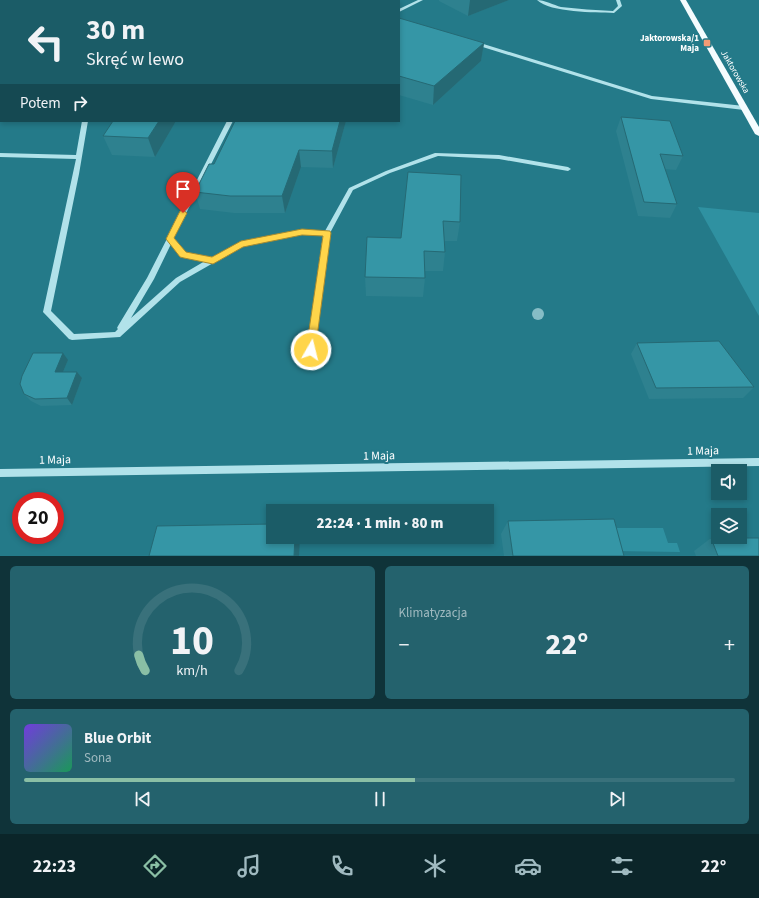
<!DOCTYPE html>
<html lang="pl">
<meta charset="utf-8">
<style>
:root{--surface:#1b5c67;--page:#24626d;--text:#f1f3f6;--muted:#a0bac0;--line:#39717b;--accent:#8abfa5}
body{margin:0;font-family:"Source Sans 3",sans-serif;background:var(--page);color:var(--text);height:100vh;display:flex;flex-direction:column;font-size:15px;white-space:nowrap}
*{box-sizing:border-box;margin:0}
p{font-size:13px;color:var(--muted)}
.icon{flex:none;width:22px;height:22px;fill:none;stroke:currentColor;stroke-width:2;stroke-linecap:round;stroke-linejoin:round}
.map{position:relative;height:556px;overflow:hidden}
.side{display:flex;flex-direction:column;gap:10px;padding:10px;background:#0f3339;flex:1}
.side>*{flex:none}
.hud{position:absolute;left:0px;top:0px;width:400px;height:122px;box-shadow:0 2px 6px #0003;background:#1b5c67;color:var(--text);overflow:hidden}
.tools{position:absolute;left:711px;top:464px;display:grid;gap:8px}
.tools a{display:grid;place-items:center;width:36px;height:36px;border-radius:0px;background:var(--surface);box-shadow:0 2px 6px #0003;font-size:20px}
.speed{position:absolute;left:12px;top:492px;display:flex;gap:8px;font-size:20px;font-weight:700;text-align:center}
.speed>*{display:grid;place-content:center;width:52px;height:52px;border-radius:50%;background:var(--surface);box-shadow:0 2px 6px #0003;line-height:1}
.speed .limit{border:6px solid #d22;background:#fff;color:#111}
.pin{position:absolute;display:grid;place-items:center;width:34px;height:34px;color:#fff;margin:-41px -17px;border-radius:50% 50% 50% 0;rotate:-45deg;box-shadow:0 0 4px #0007}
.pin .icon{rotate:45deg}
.me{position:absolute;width:44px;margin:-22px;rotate:8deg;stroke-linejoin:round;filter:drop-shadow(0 0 3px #0008)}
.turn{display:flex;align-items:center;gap:14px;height:84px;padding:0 20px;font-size:18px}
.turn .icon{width:52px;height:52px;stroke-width:2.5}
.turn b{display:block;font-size:28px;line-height:34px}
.then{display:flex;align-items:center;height:38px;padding:0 20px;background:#0003;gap:8px;font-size:15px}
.big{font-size:30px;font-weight:800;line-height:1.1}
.side .card{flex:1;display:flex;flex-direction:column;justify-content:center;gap:6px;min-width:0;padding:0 14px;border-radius:6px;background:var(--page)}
.side .dial{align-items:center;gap:0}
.dial svg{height:104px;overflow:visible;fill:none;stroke:var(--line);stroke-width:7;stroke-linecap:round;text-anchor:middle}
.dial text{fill:var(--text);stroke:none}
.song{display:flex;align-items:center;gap:12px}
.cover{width:48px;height:48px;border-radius:6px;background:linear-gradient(135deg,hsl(260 70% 55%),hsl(150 70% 35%))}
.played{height:4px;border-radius:2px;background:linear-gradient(90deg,var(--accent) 55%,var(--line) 55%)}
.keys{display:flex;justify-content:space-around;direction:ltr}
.heat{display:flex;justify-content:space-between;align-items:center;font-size:22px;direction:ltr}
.side .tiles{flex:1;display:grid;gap:10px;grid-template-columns:1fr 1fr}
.card:last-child{grid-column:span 2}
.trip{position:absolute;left:266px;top:504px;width:228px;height:40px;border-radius:0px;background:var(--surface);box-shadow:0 2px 6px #0003;font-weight:800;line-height:40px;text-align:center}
.menu{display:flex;height:64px;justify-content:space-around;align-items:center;background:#0b2529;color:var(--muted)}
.menu .icon{width:28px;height:28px}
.menu .current{color:var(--accent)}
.menu b{font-size:18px;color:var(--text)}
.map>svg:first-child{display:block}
.green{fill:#2f91a1}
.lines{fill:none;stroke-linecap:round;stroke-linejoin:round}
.minor{fill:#b1e2ea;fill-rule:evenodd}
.major{fill:#f5fcfe;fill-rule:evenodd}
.tree{fill:#86bdc6}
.wall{fill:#2e818f}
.shaded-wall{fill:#256974}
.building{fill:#3596a6;stroke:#256974}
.route{fill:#ffd54a;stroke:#a68a30}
.poi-dot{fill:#f49b75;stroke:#247a89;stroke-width:1.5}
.labels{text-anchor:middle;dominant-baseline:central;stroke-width:4;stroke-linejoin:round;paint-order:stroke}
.far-poi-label{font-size:9px;font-weight:bold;fill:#fff;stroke:#247a89;text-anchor:end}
.far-street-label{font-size:9px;fill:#fff;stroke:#247a89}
.near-street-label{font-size:12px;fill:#fff;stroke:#247a89}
</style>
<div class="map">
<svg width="759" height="556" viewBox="0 0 759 556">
<rect width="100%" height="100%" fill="#247a89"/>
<g class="green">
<path d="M698 207 759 213V316Z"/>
<path d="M608 528H663L668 543H677L680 552 614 551Z"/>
</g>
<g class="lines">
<g class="minor">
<path d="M418 0H423L399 12V9Z"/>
<path d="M537 0C544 0 554 5 561 7 578 9 596 10 613 11L618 6 616 0H620L622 6 614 13C595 12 551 13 537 0Z"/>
<path d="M473 42H477L652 96 744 106 747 108 744 110 651 99 473 44Z"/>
<rect x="0" y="50" width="1" height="3"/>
<path d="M82 121H88L79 174 51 311 74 334 115 332 118 329 117 328 118 326 147 278 227 121H233L173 239 186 253 212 257 241 242 302 230 325 231 349 188 386 171 435 153 499 155 568 167 571 169 568 171 499 159 438 156 390 173 353 190 330 233 315 350 314 352 311 353 308 352 307 350 323 235 302 234 243 246 180 282 120 337 72 340 69 339 43 312 76 159 0 157V153L76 155ZM171 244 182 257 205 261 176 278 131 318 154 279Z"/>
<path d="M759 458V466L0 477V469Z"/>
</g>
<path class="major" d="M680 0H686L759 127V136L755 134Z"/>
</g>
<circle class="tree" cx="538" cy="314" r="6"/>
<g class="wall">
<path d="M439 0H509L468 16 439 1Z"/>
<path d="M399 18 484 43 481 61 433 105 399 95Z"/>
<path d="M621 117 683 156 676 170 665 169 677 204 670 218 638 216 616 131Z"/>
<path d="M176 121 155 157 112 155 103 136Z"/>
<path d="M235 121H346L333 168 301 167 285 213H234L200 209 195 192 214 164Z"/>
<path d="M408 172 460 222 457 241H444L445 252 443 271H425V278L423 297 366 296 365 277 401 238Z"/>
<path d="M637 343 754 387 743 398 649 399 631 354Z"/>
<path d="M68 360 63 372H77L82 378 72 405 41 406 31 401 24 394Z"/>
<path d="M508 521 624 556H504L501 534Z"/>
<path d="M711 538 759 556H696L694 551Z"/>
</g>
<g class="shaded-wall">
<path d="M470 0H509L468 16Z"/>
<path d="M484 43 481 61 433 105 434 86Z"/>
<path d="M159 121H176L155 157 148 138Z"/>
<path d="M340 121H346L333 168 332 151Z"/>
<path d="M299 150 301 167 285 213 282 196Z"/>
<path d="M63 353 68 360 60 379 55 372Z"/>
<path d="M77 372 82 378 72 405 67 398Z"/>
<path d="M295 537H300L299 556H294Z"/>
</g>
<g class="building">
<path d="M399 18 484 43 434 86 399 76Z"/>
<path d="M621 117 670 121 683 156 660 154 677 204 644 202Z"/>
<path d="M113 121H159L148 138 103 136Z"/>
<path d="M235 121H340L332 151 299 150 282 196H230L195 192 209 164H214Z"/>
<path d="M408 172 461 175 460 222 443 221 445 252 424 251 425 278 365 277 367 237 401 238Z"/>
<path d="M719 341 754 387 656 388 637 343Z"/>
<path d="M33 353H63L55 372H77L67 398 35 399 24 394 20 384 22 376Z"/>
<path d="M614 519 624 556H513L508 521Z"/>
<path d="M273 524V537H295L294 556H149L157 526Z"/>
<path d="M711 538H759V556H718Z"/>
</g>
<path class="route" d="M183 210 187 213 174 238 186 252 212 257 241 241 302 229 330 231 331 233 315 352 311 354 308 352 306 350 323 236 302 235 243 247 213 264 184 258 180 257 166 239 180 211Z"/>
<rect class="poi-dot" x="703" y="39" width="8" height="8" rx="2"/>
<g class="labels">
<g class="far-poi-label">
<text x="699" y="38">Jaktorowska/1<tspan x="699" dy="10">Maja</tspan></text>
</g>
<g class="far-street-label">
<text transform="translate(735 72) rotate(60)">Jaktorowska</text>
</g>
<g class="near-street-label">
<text transform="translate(703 451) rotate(-1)">1 Maja</text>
<text transform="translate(379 456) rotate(-1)">1 Maja</text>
<text transform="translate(55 460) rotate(-1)">1 Maja</text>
</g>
</g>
</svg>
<div class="tools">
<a><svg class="icon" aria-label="sound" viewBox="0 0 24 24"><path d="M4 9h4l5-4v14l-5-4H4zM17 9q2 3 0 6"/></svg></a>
<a><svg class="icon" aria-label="layers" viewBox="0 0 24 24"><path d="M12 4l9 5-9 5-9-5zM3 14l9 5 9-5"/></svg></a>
</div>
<div class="speed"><div class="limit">20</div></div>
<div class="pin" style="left:183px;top:213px;background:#d93025"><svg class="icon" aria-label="arrive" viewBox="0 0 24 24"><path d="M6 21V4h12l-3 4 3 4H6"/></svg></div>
<svg class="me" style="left:311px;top:350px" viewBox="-20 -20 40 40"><circle r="17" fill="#ffd54a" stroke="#fff" stroke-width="3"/><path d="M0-11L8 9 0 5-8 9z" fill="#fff"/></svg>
<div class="trip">22:24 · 1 min · 80 m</div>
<div class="hud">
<div class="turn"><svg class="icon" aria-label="left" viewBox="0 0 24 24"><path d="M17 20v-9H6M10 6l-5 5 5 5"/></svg><div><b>30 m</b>Skręć w lewo</div></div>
<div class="then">Potem<svg class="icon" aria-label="right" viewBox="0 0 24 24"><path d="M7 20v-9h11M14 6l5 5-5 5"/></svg></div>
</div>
</div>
<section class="side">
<div class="tiles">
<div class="card dial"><svg viewBox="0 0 100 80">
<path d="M14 69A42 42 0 1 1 86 69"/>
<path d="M14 69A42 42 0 0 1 9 57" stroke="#8abfa5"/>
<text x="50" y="56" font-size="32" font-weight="700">10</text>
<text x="50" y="72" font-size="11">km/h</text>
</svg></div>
<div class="card"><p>Klimatyzacja</p>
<div class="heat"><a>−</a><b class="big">22°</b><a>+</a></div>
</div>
<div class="card">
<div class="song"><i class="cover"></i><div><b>Blue Orbit</b><p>Sona</p></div></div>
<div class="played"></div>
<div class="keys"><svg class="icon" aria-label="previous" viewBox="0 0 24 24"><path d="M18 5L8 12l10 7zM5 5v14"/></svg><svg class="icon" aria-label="pause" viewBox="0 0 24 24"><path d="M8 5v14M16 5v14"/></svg><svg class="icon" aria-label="next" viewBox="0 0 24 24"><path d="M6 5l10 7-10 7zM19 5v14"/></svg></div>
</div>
</div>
</section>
<nav class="menu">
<b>22:23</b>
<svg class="icon current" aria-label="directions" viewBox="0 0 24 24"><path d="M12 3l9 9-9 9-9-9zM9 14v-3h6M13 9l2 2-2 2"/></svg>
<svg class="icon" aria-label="music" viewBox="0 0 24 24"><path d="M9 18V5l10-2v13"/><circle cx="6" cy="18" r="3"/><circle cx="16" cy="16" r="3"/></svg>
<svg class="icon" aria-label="phone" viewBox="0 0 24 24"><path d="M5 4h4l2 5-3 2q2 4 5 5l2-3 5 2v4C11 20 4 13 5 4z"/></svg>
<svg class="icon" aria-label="climate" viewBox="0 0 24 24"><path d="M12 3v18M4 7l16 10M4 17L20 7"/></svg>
<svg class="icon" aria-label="car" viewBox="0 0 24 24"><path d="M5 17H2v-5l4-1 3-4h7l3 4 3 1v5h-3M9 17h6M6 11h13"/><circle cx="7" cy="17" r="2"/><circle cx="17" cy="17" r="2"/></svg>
<svg class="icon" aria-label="filters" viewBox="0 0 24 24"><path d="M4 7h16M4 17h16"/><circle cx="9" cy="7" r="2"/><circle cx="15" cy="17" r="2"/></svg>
<b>22°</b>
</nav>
